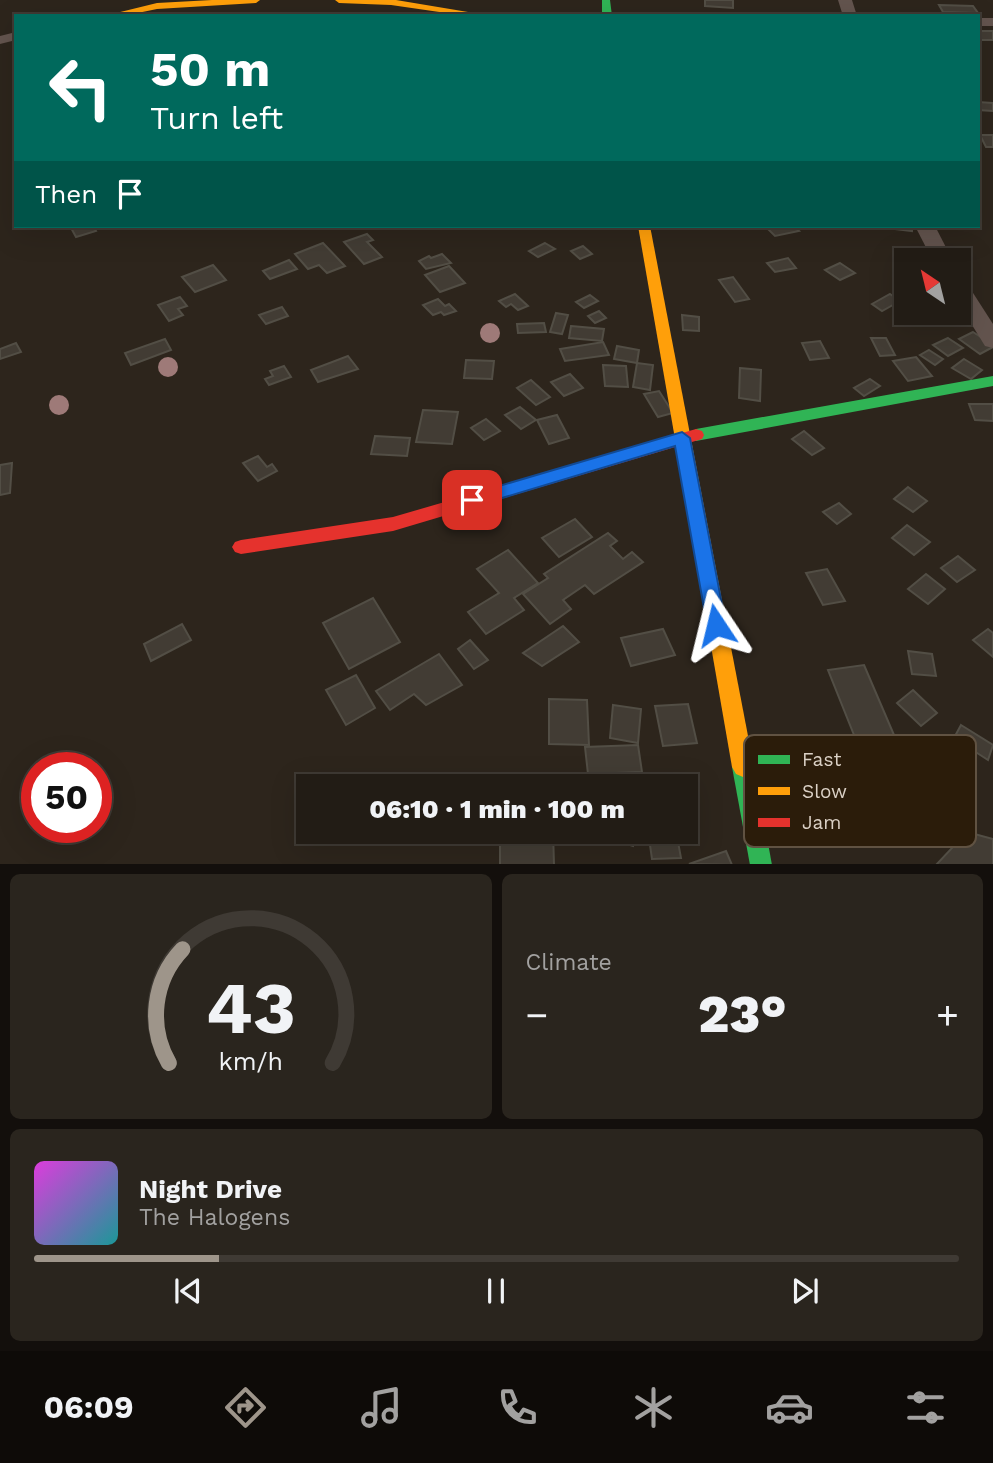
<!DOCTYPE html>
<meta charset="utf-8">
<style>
:root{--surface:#221c15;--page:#2a251e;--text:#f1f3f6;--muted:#a2a1a0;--line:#3f3a34;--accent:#9e958a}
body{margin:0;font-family:"Work Sans",sans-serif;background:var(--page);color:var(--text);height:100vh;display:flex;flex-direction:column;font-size:26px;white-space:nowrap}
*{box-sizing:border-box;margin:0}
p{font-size:23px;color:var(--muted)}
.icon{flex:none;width:38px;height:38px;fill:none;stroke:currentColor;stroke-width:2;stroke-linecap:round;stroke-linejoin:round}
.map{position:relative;height:864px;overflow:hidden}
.sheet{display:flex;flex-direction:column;gap:10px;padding:10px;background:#130f0c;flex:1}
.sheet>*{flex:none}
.banner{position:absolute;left:14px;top:14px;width:966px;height:214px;border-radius:0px;box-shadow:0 7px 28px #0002,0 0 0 2px var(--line);background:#00695c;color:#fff;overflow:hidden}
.needle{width:46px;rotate:325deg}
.buttons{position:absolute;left:894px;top:248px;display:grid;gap:14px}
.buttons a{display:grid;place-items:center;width:77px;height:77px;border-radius:0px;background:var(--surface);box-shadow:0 7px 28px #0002,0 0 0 2px var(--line);font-size:35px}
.speed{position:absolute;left:21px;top:752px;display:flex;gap:14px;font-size:35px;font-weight:700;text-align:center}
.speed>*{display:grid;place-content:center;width:91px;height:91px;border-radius:50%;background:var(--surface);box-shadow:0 7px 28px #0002,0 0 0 2px var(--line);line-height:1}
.speed .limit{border:10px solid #d22;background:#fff;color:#111}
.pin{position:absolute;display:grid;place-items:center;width:60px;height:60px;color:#fff;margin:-30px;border-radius:14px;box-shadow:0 4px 10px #0006}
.me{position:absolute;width:77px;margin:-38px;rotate:350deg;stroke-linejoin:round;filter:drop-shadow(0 0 5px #0008)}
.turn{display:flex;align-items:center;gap:24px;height:147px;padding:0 21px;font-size:32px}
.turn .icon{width:91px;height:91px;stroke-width:2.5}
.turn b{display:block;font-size:49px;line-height:60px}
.then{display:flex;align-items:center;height:66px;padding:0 21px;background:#0003;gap:14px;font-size:26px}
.big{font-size:52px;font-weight:800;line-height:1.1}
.sheet .tile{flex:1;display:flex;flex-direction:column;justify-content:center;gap:10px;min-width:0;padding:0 24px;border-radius:10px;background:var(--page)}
.sheet .dial{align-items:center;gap:0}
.dial svg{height:182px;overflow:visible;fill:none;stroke:var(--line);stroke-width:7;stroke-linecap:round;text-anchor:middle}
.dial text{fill:var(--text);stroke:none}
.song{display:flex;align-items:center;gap:21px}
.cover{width:84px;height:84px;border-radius:10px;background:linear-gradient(135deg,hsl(300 70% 55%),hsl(180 70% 35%))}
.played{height:7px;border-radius:4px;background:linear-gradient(90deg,var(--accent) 20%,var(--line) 20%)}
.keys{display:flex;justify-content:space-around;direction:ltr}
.heat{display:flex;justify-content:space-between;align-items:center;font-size:38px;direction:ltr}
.sheet .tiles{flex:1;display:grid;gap:10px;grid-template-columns:1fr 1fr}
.tile:last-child{grid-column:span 2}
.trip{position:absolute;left:296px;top:774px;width:402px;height:70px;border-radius:0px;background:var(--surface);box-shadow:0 7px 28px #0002,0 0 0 2px var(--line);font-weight:800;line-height:70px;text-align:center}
.tab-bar{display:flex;height:112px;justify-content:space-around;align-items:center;background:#0e0b08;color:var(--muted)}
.tab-bar .icon{width:49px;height:49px}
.tab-bar .active{color:var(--accent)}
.tab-bar b{font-size:32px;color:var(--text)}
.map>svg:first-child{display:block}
.building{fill:#423c34;stroke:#524e45;stroke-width:2}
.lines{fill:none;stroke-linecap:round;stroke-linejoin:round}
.street{fill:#63544e;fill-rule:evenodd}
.fast{fill:#30b455;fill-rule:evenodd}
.slow{fill:#ff9f0a;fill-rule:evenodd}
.jam{fill:#e5322d;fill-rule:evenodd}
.tree{fill:#9e7a78}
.route{fill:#1a73e8;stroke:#114b97;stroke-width:2}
.key{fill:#2b1c0a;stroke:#605242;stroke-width:2}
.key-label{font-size:19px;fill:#dbd1c6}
</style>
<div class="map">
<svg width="993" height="865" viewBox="0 0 993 865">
<rect width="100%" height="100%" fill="#2d251c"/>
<g class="building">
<path d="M705 0H733V8L705 6Z"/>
<path d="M939 5 973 6 978 13 943 12Z"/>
<path d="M978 31H993V40H979Z"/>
<path d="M978 102 993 103V111L978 110Z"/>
<path d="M980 135H993V147H986Z"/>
<path d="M70 226H93L96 231 76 237Z"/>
<path d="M775 226H793L799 231 775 236 767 228Z"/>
<path d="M878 226H912V231L879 227Z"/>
<path d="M367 234 373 240 367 242 382 257 364 264 344 242Z"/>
<path d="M323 243 345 266 327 273 319 265 308 269 295 254Z"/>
<path d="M545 243 555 249 538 257 529 251Z"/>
<path d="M583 246 592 254 580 259 571 251Z"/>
<path d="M442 254 451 263 426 269 419 261 429 256 431 258Z"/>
<path d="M788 258 796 268 775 272 767 263Z"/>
<path d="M289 260 297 269 270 279 263 271Z"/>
<path d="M840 263 855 273 840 280 825 270Z"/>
<path d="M213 265 226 280 195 292 182 277Z"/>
<path d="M449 266 465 283 440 292 425 275Z"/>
<path d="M733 277 749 299 735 302 719 280Z"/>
<path d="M515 294 528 306 518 310 511 304 506 307 499 301Z"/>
<path d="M890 294 900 301 882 311 872 304Z"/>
<path d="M590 295 598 301 584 308 576 302Z"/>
<path d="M180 297 187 306 178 309 183 315 169 321 158 305Z"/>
<path d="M438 299 445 306 449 304 456 311 444 315 441 312 433 315 423 305Z"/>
<path d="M282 307 288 316 266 324 259 315Z"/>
<path d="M599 311 606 318 595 323 588 316Z"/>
<path d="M905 311 906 313H932L937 323H912Z"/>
<path d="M556 313 568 315 562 334 550 332Z"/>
<path d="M682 315 699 317V331L683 330Z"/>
<path d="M544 323 546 332 518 333 517 324Z"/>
<path d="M571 326 604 329 602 341 569 338Z"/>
<path d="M973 332 993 345V347L980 354 959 339Z"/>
<path d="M871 338H886L895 355 880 356Z"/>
<path d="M948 338 963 348 948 356 933 345Z"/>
<path d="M165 339 171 350 131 365 125 353Z"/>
<path d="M820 341 829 358 810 360 802 343Z"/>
<path d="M603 342 609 355 565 361 560 349Z"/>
<path d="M16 343 21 352 0 359V349Z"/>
<path d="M617 346 639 350 637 363 614 359Z"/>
<path d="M929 350 943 359 935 365 920 355Z"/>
<path d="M348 356 358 369 318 382 311 370Z"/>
<path d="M916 357 932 376 908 381 893 361Z"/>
<path d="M964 359 982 370 971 379 952 368Z"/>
<path d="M466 360 494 361 492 379 464 378Z"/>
<path d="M637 363 653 365 650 390 633 387Z"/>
<path d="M603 365 626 366 628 387 605 386Z"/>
<path d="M284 366 291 377 269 385 265 379 273 376 270 371Z"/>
<path d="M740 368 761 370 760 401 739 398Z"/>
<path d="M570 374 583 388 564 396 551 382Z"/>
<path d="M870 379 880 386 864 396 854 388Z"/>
<path d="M531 380 550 397 536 405 517 388Z"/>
<path d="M659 391 673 413 658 417 644 394Z"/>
<path d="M969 404H993V421L975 420Z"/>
<path d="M520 407 536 420 521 429 505 415Z"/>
<path d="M423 410 458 412 452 444 416 442Z"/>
<path d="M557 415 569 438 549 444 537 420Z"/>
<path d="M486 419 500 431 484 440 471 428Z"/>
<path d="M804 431 824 448 812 455 792 439Z"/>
<path d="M375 436 410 438 407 456 371 454Z"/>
<path d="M258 456 267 467 272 464 277 471 258 481 243 463Z"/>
<path d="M12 463 10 493 0 495V465Z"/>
<path d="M908 487 927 501 913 512 894 499Z"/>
<path d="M839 503 851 514 837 524 823 512Z"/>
<path d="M575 519 592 537 559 557 542 538Z"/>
<path d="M907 525 930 542 914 555 892 538Z"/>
<path d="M608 533 617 541 610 546 623 559 632 552 643 562 594 594 585 585 563 600 571 609 550 624 523 594 548 578 544 574Z"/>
<path d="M508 550 538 583 514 598 524 610 486 634 468 612 499 593 477 569Z"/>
<path d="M958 556 975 570 957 582 941 568Z"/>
<path d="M827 569 845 601 823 605 806 573Z"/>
<path d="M926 574 945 589 928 604 908 589Z"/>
<path d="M373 598 400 642 349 669 323 623Z"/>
<path d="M182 624 191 640 151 661 144 644Z"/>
<path d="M563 626 579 642 542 666 523 653Z"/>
<path d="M663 629 675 655 631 666 621 638Z"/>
<path d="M988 629 993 633V657L973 640Z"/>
<path d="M470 640 488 660 474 669 458 649Z"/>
<path d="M908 651 932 654 936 676 912 674Z"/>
<path d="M439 654 462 685 426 705 414 694 390 710 376 691Z"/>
<path d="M864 665 894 735 856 740 828 670Z"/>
<path d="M356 675 375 708 346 725 326 690Z"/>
<path d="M913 690 937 713 921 726 897 703Z"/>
<path d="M549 699 587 700 589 745 549 744Z"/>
<path d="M688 704 697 743 663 746 655 706Z"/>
<path d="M613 705 641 709 638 743 610 738Z"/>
<path d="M961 725 993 745 988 760 954 738Z"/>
<path d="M638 745 642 772 588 774 585 747Z"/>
<path d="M500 831H553L554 865H500Z"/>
<path d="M585 831H635L633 846Z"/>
<path d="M648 831H676L681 858 652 859Z"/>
<path d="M967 832 993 839V865H936Z"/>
<path d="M726 851 732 865 689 864Z"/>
</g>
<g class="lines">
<g class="street">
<path d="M838 0H852L857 16H843Z"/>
<rect x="978" y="18" width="15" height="8"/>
<path d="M16 32V40L0 44V36Z"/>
<path d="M915 226H935L953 261H933Z"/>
<path d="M959 280 966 282 993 324V348L985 346 959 304Z"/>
</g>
<g class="fast">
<path d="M602 0H610L612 16H602Z"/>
<path d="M993 376V386L696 441 688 435 696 429Z"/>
<path d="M743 757 750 760 754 767 772 865H750L732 767 736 760Z"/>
</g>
<g class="slow">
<path d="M212 0H260L256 3 157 9 123 16H104L157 3Z"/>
<path d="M335 0H396L492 16H467L391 5 339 3Z"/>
<path d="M638 226H650L754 767 750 774 743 777 736 774 732 767Z"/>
</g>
<path class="jam" d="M696 429 702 431 704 435 702 439 393 531 241 554 235 552 232 547 235 542 241 540 393 517Z"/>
</g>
<g class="tree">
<circle cx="490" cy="333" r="10"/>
<circle cx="168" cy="367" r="10"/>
<circle cx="59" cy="405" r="10"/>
</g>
<path class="route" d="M682 432 690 438 726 625 723 631 716 633 710 631 707 625 675 446 472 507 466 505 463 500 466 496 472 494Z"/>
<rect x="744" y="735" width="232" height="112" rx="10" class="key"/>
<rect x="758" y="755" width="32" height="9" fill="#30b455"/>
<rect x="758" y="787" width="32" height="8" fill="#ff9f0a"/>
<rect x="758" y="818" width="32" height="9" fill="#e5322d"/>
<g class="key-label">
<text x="802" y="766">Fast</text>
<text x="802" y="798">Slow</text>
<text x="802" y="829">Jam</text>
</g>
</svg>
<div class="buttons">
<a><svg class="needle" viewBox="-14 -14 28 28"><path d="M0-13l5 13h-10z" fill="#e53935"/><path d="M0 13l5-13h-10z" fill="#a2a1a0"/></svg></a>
</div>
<div class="speed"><div class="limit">50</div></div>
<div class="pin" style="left:472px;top:500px;background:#d93025"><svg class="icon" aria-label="arrive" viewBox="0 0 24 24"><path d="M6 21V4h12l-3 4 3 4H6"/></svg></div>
<svg class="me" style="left:716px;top:625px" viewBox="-20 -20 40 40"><path d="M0-17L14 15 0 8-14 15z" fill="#1a73e8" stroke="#fff" stroke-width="4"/></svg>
<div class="trip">06:10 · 1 min · 100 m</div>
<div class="banner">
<div class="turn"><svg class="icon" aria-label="left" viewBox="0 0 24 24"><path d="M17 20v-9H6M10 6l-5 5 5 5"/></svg><div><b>50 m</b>Turn left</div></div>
<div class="then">Then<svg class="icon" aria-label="arrive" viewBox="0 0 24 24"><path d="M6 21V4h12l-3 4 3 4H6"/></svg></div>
</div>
</div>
<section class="sheet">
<div class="tiles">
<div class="tile dial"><svg viewBox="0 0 100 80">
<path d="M14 69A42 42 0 1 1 86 69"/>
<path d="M14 69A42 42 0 0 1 20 19" stroke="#9e958a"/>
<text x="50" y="56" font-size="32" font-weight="700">43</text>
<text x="50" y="72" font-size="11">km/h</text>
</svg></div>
<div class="tile"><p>Climate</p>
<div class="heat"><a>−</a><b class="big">23°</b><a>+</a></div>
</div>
<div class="tile">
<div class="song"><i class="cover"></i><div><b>Night Drive</b><p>The Halogens</p></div></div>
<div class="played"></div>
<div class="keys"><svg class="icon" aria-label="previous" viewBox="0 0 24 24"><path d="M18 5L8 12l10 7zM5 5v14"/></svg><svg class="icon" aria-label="pause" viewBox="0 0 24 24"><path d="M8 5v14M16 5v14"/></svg><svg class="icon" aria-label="next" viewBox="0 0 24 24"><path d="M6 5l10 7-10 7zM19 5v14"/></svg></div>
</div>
</div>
</section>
<nav class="tab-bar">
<b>06:09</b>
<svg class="icon active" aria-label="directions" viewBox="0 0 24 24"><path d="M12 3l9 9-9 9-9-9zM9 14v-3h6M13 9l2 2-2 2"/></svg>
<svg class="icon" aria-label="music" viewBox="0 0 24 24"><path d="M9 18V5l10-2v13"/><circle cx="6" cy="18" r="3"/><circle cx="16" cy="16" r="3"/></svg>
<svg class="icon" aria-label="phone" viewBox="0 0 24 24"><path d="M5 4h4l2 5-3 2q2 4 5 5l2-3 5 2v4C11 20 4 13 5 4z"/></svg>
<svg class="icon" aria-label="climate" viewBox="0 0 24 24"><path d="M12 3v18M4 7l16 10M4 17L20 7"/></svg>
<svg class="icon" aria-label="car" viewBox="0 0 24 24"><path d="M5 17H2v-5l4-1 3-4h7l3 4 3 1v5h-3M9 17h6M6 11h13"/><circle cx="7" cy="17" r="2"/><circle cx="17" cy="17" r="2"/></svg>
<svg class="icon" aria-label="filters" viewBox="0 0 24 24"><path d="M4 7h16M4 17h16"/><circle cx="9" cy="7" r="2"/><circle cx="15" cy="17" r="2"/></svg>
</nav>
